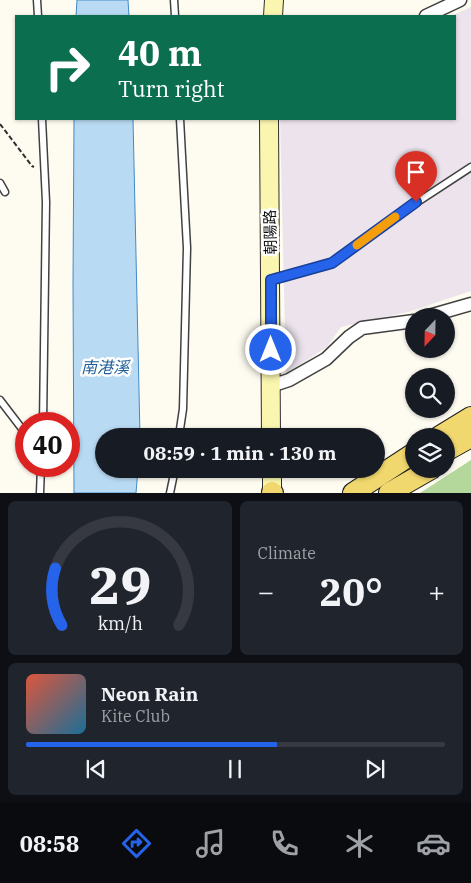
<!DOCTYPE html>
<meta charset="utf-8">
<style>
:root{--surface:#171b24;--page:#20242c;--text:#f1f3f6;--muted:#9ea1a6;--line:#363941;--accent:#2563eb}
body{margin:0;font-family:"IBM Plex Serif","Noto Sans TC",serif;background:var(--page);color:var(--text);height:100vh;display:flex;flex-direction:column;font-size:19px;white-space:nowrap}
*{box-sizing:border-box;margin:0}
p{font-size:16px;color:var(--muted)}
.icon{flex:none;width:28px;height:28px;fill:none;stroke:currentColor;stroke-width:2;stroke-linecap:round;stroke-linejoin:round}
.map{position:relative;height:493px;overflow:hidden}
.sheet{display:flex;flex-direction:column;gap:8px;padding:8px;background:#0d0f14;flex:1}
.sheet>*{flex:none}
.hud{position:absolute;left:15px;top:15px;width:441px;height:105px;border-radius:0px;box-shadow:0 1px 4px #0004;background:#0b6e4f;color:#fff;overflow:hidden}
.needle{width:32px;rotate:202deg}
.controls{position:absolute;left:405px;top:308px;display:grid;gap:10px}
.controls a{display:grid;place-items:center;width:50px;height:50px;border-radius:50%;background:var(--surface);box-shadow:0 1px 4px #0004;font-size:25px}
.speed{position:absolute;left:15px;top:412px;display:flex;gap:10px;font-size:25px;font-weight:700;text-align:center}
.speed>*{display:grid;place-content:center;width:65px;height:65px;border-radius:50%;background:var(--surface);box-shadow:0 1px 4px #0004;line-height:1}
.speed .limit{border:8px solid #d22;background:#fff;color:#111}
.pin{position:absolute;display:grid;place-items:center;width:42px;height:42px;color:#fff;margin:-51px -21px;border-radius:50% 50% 50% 0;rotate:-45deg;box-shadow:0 0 5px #0007}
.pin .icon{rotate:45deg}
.me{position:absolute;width:55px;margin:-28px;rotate:0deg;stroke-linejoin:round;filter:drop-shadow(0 0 4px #0008)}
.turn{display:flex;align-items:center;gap:18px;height:105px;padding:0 20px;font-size:22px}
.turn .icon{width:65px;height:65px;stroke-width:2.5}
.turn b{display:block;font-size:35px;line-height:42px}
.big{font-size:38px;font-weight:700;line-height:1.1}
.sheet .tile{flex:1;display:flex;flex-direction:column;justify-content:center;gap:8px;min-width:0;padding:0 18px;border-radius:8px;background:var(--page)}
.sheet .dial{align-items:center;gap:0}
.dial svg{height:130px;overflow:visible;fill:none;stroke:var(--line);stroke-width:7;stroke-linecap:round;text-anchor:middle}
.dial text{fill:var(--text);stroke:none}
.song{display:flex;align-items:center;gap:15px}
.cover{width:60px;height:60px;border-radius:8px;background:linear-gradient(135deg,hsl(10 70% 55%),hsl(200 70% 35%))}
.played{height:5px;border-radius:2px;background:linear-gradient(90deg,var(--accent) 60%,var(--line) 60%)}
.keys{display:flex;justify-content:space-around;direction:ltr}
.heat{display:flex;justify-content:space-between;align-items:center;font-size:28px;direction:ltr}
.sheet .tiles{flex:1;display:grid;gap:8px;grid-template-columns:1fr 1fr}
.tile:last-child{grid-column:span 2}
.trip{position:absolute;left:95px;top:428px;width:290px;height:50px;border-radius:25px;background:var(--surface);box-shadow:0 1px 4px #0004;font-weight:700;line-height:50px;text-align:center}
.tabs{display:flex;height:80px;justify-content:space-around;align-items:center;background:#090b0e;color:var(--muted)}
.tabs .icon{width:35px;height:35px}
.tabs .active{color:var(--accent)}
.tabs b{font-size:22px;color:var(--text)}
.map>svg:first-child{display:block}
.industrial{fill:#ece3ec}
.forest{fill:#b4d79c}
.water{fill:#b8daf3;stroke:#438bc6}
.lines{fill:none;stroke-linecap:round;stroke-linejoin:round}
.lane-casing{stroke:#414141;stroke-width:9}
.street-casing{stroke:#414141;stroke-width:15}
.secondary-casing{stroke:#303030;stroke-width:20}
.primary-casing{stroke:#1f1f1f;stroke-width:22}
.path{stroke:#303030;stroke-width:2;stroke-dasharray:5 2.5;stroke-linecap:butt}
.lane{stroke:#fff;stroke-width:6}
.street{stroke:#fff;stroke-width:12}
.secondary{stroke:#faf6af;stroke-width:18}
.primary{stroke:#f0d76e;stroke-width:20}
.route-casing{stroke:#184099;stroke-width:12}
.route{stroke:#2563eb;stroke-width:9}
.slow{stroke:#f59e0b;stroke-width:9}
.labels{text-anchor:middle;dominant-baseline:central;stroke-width:5;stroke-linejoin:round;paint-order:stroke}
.street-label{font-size:15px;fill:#0e0e0e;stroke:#fff}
.water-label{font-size:16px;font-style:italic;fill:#1e5e99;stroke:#fff}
</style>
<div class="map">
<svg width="471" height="493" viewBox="0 0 471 493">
<rect width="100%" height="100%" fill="#fefcf1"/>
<path class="industrial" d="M471 7V291L408 312 341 327 327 347 286 374 280 119H455V16H451Z"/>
<path class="forest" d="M471 460V493H420Z"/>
<g class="water">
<path d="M77 0H128L129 16H76Z"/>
<path d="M74 119H133L140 436H104V469H138L136 493H74L73 284Z"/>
</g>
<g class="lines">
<defs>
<g id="lane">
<path d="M37 0 38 16"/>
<path d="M174 0 175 16"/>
<path d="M42 119 46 202 43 424"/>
<path d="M0 183 5 192"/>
<path d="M272 279 333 263 416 203 471 167"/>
<path d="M0 400 26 434"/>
<path d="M179 436 183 409 187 248 180 119"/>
<path d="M40 493 41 466"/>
<path d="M170 493 175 469"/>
</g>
<g id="street">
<path d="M426 16 460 0"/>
<path d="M429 316 471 304"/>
<path d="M271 386 289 380 326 359 349 337 362 328 414 321"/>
</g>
<g id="secondary">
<path d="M273 16 274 0"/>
<path d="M269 119 271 436"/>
<path d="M272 469V493"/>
</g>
<g id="primary">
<path d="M440 436 471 417"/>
<path d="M446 451 471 437"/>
<path d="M272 492 273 493"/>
<path d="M353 493 414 453"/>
<path d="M389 493 431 469"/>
</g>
</defs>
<use href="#lane" class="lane-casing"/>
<use href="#street" class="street-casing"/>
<use href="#secondary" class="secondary-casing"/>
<use href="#primary" class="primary-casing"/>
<path class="path" d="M0 124 32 166 34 167"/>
<use href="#lane" class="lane"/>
<use href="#street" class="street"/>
<use href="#secondary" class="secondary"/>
<use href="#primary" class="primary"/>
</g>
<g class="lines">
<defs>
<path id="route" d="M271 350V280L332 263 416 202"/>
</defs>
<use href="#route" class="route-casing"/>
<use href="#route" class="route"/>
<path class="slow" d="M357 245 395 217"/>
</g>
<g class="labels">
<g class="street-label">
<text transform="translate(270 232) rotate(-91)">朝陽路</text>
</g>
<g class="water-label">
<text x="105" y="367">南港溪</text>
</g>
</g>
</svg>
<div class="controls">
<a><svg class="needle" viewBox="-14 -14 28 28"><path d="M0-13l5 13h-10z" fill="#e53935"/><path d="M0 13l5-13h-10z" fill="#9ea1a6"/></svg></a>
<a><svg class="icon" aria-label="search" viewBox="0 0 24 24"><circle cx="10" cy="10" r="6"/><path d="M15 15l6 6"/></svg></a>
<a><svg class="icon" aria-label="layers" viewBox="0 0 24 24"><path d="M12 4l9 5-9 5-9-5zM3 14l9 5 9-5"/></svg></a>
</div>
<div class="speed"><div class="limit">40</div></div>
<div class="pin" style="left:416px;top:202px;background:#d93025"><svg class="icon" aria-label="arrive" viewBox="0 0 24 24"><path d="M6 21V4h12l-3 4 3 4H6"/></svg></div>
<svg class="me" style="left:271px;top:350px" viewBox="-20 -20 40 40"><circle r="17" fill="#2563eb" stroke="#fff" stroke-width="3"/><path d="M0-11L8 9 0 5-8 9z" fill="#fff"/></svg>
<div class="trip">08:59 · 1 min · 130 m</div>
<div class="hud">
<div class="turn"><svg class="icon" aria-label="right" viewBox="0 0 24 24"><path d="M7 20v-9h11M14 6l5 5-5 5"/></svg><div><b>40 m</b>Turn right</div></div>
</div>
</div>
<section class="sheet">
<div class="tiles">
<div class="tile dial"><svg viewBox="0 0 100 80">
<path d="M14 69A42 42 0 1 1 86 69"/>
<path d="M14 69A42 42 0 0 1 10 34" stroke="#2563eb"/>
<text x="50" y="56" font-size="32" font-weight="700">29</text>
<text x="50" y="72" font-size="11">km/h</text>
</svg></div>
<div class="tile"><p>Climate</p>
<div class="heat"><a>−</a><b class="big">20°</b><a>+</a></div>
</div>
<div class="tile">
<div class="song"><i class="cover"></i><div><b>Neon Rain</b><p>Kite Club</p></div></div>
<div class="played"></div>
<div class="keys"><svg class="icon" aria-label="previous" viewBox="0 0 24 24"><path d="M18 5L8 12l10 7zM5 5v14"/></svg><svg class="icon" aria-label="pause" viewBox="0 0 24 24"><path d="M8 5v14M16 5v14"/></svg><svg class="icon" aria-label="next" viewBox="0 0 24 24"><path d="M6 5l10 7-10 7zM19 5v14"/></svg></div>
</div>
</div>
</section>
<nav class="tabs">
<b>08:58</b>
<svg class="icon active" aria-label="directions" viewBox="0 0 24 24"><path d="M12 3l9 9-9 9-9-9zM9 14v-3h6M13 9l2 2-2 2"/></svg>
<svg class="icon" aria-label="music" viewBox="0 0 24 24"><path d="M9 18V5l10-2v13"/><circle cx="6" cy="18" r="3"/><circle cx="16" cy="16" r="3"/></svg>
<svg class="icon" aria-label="phone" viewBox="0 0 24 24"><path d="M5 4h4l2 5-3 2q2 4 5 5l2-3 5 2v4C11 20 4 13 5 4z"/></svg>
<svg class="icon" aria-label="climate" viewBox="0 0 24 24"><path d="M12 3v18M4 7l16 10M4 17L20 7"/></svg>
<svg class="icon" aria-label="car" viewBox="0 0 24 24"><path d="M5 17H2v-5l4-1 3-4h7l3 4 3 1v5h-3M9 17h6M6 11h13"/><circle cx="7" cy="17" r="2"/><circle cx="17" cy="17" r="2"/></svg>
</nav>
